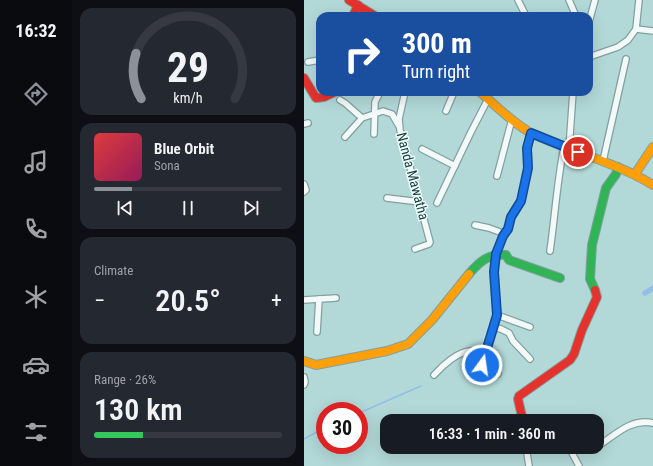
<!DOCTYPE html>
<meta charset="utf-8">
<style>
:root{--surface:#171b24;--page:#242831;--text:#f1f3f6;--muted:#9ea1a6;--line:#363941;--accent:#8c9099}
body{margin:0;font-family:"Roboto Condensed",sans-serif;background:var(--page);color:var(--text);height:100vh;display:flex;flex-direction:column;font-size:15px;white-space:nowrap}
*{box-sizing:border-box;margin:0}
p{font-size:13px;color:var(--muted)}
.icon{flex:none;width:22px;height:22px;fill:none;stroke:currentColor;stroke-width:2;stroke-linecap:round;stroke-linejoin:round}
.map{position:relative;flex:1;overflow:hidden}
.details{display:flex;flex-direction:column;gap:8px;padding:8px;background:#0d0f14;width:232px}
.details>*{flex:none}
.hud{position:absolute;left:12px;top:12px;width:277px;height:84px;border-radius:12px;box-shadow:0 4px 16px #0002;background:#1a4fa0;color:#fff;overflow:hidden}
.speed{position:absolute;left:12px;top:402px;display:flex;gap:8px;font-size:20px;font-weight:700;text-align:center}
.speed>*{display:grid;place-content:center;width:52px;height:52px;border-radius:50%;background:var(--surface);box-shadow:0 4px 16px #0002;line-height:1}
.speed .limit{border:6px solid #d22;background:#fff;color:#111}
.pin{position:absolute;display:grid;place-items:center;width:34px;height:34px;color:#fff;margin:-17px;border:2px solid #fff;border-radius:50%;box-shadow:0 1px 4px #0007}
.me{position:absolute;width:44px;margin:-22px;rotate:14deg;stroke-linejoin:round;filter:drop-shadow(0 0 3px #0008)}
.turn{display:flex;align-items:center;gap:14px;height:84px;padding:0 20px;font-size:18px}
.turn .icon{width:52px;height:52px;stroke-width:2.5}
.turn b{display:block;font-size:28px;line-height:34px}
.big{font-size:30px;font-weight:600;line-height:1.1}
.details .widget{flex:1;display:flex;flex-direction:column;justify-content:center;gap:6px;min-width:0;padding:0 14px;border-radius:12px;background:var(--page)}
.details .dial{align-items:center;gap:0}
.dial svg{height:104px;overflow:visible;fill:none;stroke:var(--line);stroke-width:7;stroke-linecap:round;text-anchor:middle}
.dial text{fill:var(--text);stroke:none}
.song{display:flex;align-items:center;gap:12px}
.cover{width:48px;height:48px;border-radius:6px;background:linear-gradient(135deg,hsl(0 70% 55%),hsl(330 70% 35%))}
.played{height:4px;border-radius:2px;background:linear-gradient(90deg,var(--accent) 20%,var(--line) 20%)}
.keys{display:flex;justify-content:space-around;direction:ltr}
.heat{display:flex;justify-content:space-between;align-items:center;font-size:22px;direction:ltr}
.charge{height:6px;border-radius:3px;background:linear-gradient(90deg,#34c759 26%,var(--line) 0)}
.trip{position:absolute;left:76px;top:414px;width:224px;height:40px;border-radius:12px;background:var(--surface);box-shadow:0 4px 16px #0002;font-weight:600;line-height:40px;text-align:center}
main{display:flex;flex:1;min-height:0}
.tab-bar{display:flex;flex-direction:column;width:72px;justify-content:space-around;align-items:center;background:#090b0e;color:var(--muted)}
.tab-bar .icon{width:28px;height:28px}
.tab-bar .selected{color:var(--accent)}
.tab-bar b{font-size:18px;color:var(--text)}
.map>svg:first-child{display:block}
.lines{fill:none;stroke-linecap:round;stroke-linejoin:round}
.stream{stroke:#93bee7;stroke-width:1.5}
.canal{stroke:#93bee7;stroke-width:5.5}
.street-casing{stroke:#82a0a0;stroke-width:8}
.fast-casing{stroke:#82a0a0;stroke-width:10}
.slow-casing{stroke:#82a0a0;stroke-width:10}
.jam-casing{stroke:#82a0a0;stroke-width:10}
.street{stroke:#f3f9f9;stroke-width:5.5}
.fast{stroke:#30b455;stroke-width:8}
.slow{stroke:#ff9f0a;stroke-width:8}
.jam{stroke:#e5322d;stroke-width:8}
.route-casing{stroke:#114b97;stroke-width:10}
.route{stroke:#1a73e8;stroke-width:7}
.labels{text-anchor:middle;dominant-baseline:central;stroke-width:3;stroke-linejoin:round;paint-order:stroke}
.street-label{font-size:14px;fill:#1c3939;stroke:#ebfffe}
</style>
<main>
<nav class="tab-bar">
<b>16:32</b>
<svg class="icon selected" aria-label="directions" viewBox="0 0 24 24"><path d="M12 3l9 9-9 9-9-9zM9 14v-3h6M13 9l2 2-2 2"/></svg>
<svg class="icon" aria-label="music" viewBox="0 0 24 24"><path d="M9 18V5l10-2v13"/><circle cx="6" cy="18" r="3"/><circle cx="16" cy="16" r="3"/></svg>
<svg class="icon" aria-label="phone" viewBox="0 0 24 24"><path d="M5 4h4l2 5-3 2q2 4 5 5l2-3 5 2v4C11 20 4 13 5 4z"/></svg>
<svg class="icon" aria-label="climate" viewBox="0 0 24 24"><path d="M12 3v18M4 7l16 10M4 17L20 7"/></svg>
<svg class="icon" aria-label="car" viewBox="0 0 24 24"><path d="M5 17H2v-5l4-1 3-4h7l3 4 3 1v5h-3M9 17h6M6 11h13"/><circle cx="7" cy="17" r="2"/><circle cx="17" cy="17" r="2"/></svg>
<svg class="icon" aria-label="filters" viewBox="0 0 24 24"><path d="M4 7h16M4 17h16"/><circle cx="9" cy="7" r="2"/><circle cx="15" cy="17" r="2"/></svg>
</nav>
<section class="details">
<div class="widget dial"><svg viewBox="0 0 100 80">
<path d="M14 69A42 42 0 1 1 86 69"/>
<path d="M14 69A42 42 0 0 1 10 34" stroke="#8c9099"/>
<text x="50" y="56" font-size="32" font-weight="700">29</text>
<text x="50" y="72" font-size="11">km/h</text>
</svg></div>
<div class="widget">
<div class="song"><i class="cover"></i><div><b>Blue Orbit</b><p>Sona</p></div></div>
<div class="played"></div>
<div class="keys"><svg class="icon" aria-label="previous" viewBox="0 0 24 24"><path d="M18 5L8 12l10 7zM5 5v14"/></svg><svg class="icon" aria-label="pause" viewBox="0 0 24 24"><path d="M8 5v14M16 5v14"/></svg><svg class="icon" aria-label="next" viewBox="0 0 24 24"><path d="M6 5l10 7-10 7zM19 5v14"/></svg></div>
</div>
<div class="widget"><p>Climate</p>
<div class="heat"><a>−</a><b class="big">20.5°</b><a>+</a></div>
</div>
<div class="widget"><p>Range · 26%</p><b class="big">130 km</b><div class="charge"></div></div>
</section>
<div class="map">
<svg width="349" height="466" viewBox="0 0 349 466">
<rect width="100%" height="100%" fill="#b2d8d8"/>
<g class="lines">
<g class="stream">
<path d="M55 413 117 386"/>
<path d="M0 439 21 427"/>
</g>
<path class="canal" d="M341 293 349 288"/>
<defs>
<g id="street">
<path d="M214 0 222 16"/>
<path d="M265 0 272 16"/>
<path d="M335 0 332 29 349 31"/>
<path d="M285 22 291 0"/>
<path d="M285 57 314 47 324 40 332 29"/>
<path d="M4 62 16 60"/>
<path d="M101 92 95 119 96 130 126 242 125 244 111 249"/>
<path d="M36 100 41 103 58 118"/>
<path d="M142 111 150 92"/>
<path d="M0 124 4 123"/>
<path d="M70 134 71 102 76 92"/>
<path d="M41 137 58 118 79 111 88 114 95 126"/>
<path d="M118 149 151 166"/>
<path d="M265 149 269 92"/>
<path d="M299 161 322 59"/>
<path d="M193 176 208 119"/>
<path d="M0 184 2 190 0 192"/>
<path d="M83 198 116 202"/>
<path d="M133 203 167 132 184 99"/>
<path d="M171 225 185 228 201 234"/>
<path d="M246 251C251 216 253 181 260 147"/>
<path d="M0 300 32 298"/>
<path d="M193 315 226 327"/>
<path d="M189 327 197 329 205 333 209 341 226 359"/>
<path d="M13 332 15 299"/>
<path d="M180 354 178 365 179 367 194 374"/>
<path d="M130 375C138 366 155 350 168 351 172 352 176 353 180 354L193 315 190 272 191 254 199 236 204 229 207 217 217 201 224 168 223 148 227 133"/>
<path d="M0 377 1 382 0 385"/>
<path d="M222 447 225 466"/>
<path d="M293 447C311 435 327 418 349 423"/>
<path d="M266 449 275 466"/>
</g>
<g id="fast">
<path d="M165 274C175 262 185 253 202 255L205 260 256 278"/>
<path d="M291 290 286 279 288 245 302 188 312 174 314 167"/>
</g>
<g id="slow">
<path d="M176 92C190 104 212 126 229 134 268 152 311 162 349 185"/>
<path d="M331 174 349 147"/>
<path d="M0 361 12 365 83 351 104 344 128 320 165 274"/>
</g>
<g id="jam">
<path d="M45 0 71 16"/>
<path d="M49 16 54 5"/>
<path d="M0 78 12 98 20 97 31 92"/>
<path d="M219 421 214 399 215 396 266 360 270 354 278 330 293 297 291 290"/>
</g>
</defs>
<use href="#street" class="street-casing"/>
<use href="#fast" class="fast-casing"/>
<use href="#slow" class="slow-casing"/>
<use href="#jam" class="jam-casing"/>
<use href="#street" class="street"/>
<use href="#fast" class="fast"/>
<use href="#slow" class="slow"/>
<use href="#jam" class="jam"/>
</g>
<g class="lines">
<defs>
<path id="route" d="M178 365 193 315 190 272 192 254 199 236 204 229 207 217 217 201 224 168 223 148 227 133 274 152"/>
</defs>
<use href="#route" class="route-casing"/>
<use href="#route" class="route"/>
</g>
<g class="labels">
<g class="street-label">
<text transform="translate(109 176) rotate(75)">Nanda Mawatha</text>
</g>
</g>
</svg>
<div class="speed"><div class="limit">30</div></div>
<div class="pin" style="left:274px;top:152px;background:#d93025"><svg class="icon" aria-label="arrive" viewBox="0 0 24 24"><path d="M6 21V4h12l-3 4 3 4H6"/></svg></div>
<svg class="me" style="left:178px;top:365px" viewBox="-20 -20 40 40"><circle r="17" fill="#1a73e8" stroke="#fff" stroke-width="3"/><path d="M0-11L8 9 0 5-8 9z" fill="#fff"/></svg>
<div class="trip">16:33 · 1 min · 360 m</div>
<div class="hud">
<div class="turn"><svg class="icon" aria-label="right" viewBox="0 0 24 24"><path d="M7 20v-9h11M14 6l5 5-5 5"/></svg><div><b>300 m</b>Turn right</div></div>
</div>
</div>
</main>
